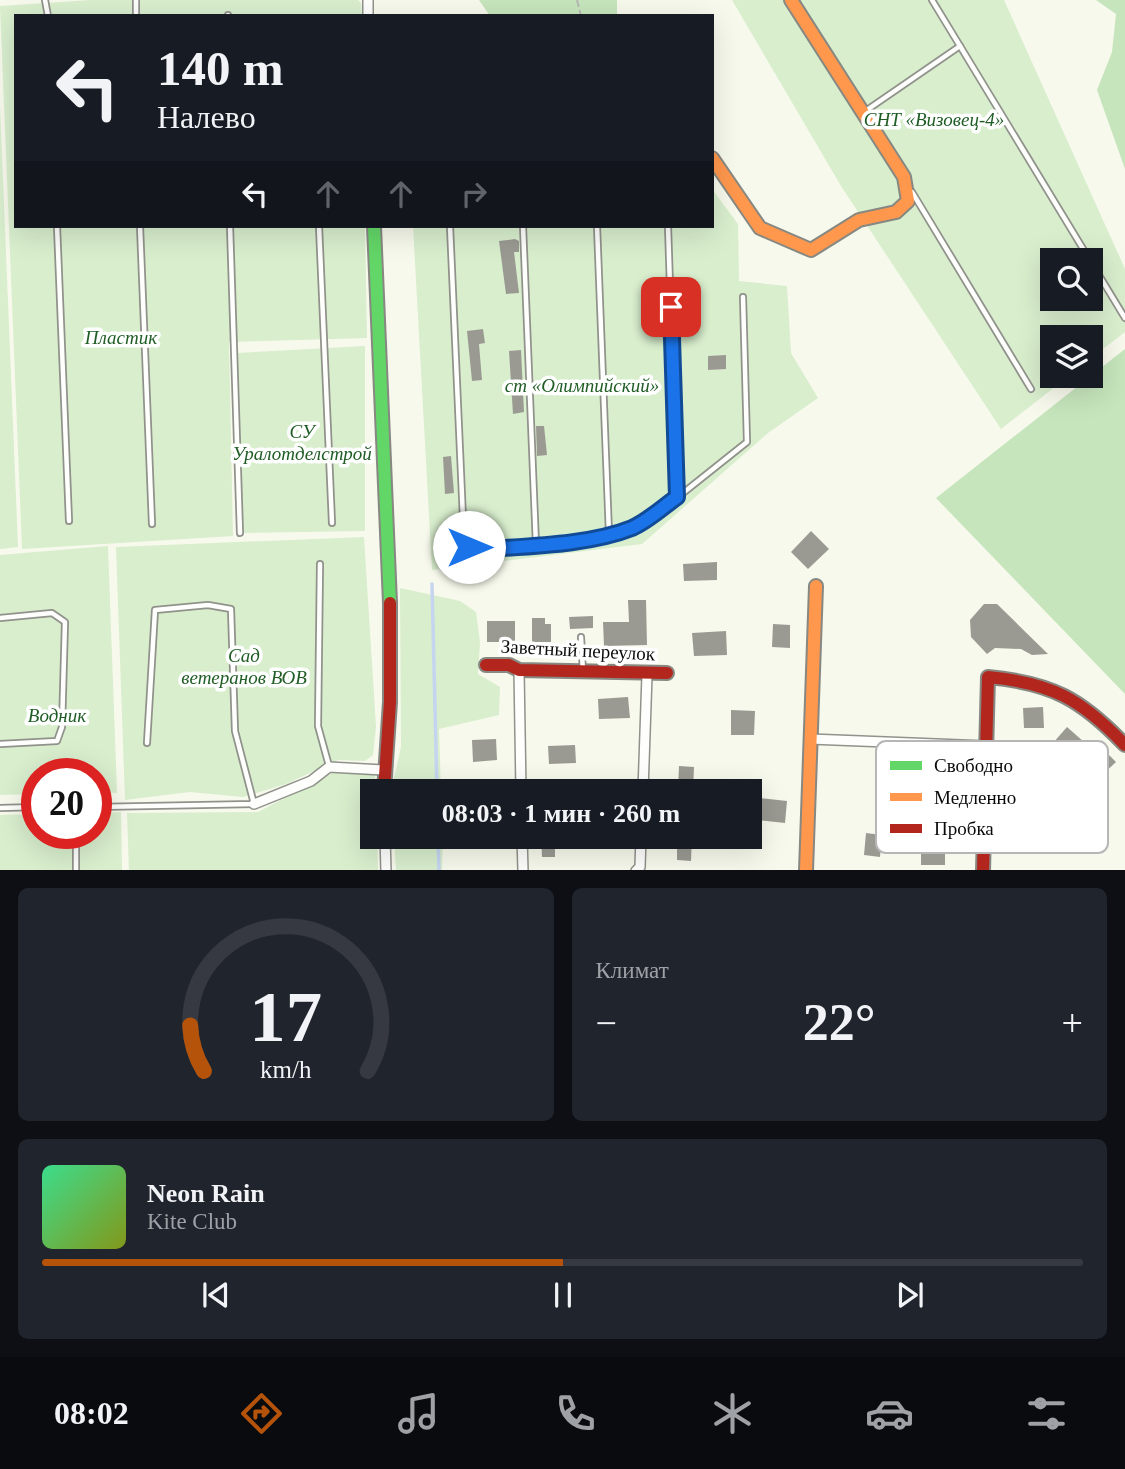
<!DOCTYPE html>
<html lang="ru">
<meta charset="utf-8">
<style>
:root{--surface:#171b24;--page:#20242c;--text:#f1f3f6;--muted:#9ea1a6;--line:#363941;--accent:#b45309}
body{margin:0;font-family:"Times New Roman",serif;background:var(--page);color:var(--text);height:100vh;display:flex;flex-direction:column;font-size:26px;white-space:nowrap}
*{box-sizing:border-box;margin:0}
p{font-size:23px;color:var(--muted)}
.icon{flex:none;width:38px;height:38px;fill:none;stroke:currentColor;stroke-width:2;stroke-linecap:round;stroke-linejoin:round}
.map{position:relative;height:870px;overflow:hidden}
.details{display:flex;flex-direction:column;gap:18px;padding:18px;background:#0d0f14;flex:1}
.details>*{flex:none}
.hud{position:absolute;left:14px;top:14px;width:700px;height:214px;border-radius:0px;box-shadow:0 7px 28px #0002;background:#171b24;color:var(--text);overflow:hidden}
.controls{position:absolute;left:1040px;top:248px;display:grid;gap:14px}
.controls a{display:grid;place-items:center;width:63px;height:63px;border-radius:0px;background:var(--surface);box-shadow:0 7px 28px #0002;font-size:35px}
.speed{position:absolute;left:21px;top:758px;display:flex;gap:14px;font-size:35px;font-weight:700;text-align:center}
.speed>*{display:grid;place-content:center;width:91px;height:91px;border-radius:50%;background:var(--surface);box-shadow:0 7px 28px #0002;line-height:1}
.speed .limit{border:10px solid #d22;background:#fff;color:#111}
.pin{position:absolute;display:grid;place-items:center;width:60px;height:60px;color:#fff;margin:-30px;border-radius:14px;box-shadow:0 4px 10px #0006}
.me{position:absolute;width:77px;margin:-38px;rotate:90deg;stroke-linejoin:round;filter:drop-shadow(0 0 5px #0008)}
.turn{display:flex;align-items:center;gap:24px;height:147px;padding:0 28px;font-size:32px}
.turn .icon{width:91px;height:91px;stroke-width:2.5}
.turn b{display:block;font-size:49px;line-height:60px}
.lanes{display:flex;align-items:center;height:66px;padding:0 28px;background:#0003;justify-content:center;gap:35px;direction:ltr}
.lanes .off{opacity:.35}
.big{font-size:52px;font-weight:700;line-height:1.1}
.details .card{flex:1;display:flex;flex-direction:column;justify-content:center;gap:10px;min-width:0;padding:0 24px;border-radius:10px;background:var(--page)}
.details .dial{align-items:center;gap:0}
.dial svg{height:182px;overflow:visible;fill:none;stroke:var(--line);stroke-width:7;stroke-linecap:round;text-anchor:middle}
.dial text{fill:var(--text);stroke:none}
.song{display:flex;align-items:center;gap:21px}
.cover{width:84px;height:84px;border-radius:10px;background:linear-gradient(135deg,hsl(150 70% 55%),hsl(70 70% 35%))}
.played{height:7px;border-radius:4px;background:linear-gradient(90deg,var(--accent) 50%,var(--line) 50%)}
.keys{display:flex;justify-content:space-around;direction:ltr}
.heat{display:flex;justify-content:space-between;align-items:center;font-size:38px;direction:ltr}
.details .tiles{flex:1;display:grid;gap:18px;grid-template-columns:1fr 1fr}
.card:last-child{grid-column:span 2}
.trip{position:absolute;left:360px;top:779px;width:402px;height:70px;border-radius:0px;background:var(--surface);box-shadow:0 7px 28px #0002;font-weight:700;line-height:70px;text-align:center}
.menu{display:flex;height:112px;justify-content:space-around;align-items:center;background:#090b0e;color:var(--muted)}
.menu .icon{width:49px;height:49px}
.menu .on{color:var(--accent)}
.menu b{font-size:32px;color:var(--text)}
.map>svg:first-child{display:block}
.green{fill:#d8eecd;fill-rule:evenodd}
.forest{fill:#c6e5bc}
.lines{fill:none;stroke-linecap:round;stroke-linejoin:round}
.stream{stroke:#c5d5f0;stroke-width:3.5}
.building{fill:#9a9a93}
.lane-casing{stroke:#91928c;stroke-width:8}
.street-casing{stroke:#91928c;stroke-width:12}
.fast-casing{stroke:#878882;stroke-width:16}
.slow-casing{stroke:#878882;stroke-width:16}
.jam-casing{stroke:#878882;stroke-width:16}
.path{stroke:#b6b7b5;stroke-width:2;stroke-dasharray:7 3.5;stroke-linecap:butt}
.lane{stroke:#fefefc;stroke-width:4.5}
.street{stroke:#fefefc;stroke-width:9}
.fast{stroke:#63d668;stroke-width:12}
.slow{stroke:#ff974d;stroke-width:12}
.jam{stroke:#b3261e;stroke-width:12}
.route-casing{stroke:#114b97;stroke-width:18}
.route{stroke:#1a73e8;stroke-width:12}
.labels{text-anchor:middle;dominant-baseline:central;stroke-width:7;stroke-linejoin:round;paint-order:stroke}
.park-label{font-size:19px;font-style:italic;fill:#1f5d25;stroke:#fff}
.street-label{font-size:19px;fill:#0a0a0a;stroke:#fff}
.key{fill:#fff;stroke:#b6b6b6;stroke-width:2}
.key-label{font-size:19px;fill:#0a0a0a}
</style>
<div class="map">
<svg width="1125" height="871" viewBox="0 0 1125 871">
<rect width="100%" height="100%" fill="#f7f9ec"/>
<g class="green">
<path d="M91 0H358L361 3 362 16H16V226H365L367 338 229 342 233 536 22 549 0 6Z"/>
<path d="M732 0H1004L1125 269V332L1090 359V338H1052V376H1069L1001 429 841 186ZM1052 261H1090V299H1052Z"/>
<path d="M0 106 18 547 0 549Z"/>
<path d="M712 189 738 224 739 281 787 286 791 353 818 398 768 433 642 544 432 570 413 226H712Z"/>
<path d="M365 346V531L240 533 237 353Z"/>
<path d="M364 537 376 727 373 755 365 761 338 760 286 784 243 797 190 792 125 800 116 547Z"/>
<path d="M108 546 117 793 96 792V774H37V794L0 795V555Z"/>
<path d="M400 588 460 601 476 612 480 642 478 674 500 687 499 715 439 729 441 791H391L401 747Z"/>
<path d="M334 772 375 773 373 836 377 837 378 870H129L127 813 258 812Z"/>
<path d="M121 812 122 870H0V815L37 814V833H96V813Z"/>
<path d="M394 837H443L442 870H396Z"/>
</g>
<g class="forest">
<path d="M479 0H617V16H490Z"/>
<path d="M1096 0H1125V169L1097 90 1112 52 1116 14Z"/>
<path d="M1125 349V694L936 498Z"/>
</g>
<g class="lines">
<g class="stream">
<path d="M432 584 437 791"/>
<path d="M438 836 439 871"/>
</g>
</g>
<g class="building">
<path d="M515 239 519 241V252H514L519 293 506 294 499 241Z"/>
<path d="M483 329 485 343 479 344 482 380 472 381 467 331Z"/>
<path d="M521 350 524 412 513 414 509 351Z"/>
<path d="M726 355V369L708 370V356Z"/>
<path d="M536 426H544L547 455 537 456Z"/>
<path d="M451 456 454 493 445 494 443 457Z"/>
<path d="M811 531 829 549 808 569 791 552Z"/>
<path d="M717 562V580L684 581 683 564Z"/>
<path d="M628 600H646L647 645 604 646 603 622H629Z"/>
<path d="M984 604H997L1048 654 1032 655 1021 649 995 648 987 654 971 637 970 620Z"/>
<path d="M593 616V628L570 629 569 617Z"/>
<path d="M532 618H545V624H551V642H532Z"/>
<rect x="487" y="621" width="28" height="21"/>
<path d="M773 624 790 625V648L772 647Z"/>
<path d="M726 631 727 655 694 656 692 633Z"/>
<path d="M628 697 630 718 599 719 598 699Z"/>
<path d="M1043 707 1044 728H1024L1023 708Z"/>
<path d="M731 710 755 711 754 735H731Z"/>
<path d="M1067 727 1084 742 1070 758 1053 743Z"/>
<path d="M496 739 497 760 473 762 472 740Z"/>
<path d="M575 745 576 763 549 764 548 746Z"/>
<path d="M1101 747 1116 762 1100 777 1086 762Z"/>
<path d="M679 766 694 767 693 791H678Z"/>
<path d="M760 798 787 801 785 823 758 820Z"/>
<path d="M866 833 882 835 880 857 864 855Z"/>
<path d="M541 836H590V846L555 847V857H542Z"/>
<path d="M677 836H692L691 861 677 860Z"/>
<path d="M945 839V865H921V840Z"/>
</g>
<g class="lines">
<defs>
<g id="lane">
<path d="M45 0 48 16"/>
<path d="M136 0V16"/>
<path d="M228 15V16"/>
<path d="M960 46 1125 318"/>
<path d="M864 112 960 46 932 0"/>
<path d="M912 192 1031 389"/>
<path d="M57 226 69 521"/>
<path d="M140 226 152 524"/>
<path d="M230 226 240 533"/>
<path d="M319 226 332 523"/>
<path d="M450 226 464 541 474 550 609 534 634 527 677 497 668 226"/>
<path d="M523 226 536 545"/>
<path d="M597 226 609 534"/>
<path d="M678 497 747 442 743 297"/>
<path d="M320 564 318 726 329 766"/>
<path d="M0 618 52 613 65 622 62 727 57 741 0 744"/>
<path d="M581 637 583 672"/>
<path d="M96 807 254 804 235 731 231 609 208 605 155 610 147 743"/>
<path d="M0 808 37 807"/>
<path d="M76 833V871"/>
</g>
<g id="street">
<path d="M368 0V16"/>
<path d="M519 670 521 791"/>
<path d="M810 739 987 746"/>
<path d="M643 791 647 675"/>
<path d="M254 804 311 781 329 767 383 770"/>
<path d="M385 836 386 871"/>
<path d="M522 836 523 871"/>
<path d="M636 871 640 867 641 836"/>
</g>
<path id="fast" d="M374 226 390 603"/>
<g id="slow">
<path d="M712 158 760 228 811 250 859 220 896 212 908 201 904 177 791 0"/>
<path d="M806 871 816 586"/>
</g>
<g id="jam">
<path d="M486 665H509L519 670 667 673"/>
<path d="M384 791 390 702V603"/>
<path d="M983 871 988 677C1052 683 1081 699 1125 745"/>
</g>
</defs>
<use href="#lane" class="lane-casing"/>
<use href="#street" class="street-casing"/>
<use href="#fast" class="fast-casing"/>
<use href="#slow" class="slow-casing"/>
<use href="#jam" class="jam-casing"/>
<path class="path" d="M577 0 581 16"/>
<use href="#lane" class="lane"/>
<use href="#street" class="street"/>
<use href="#fast" class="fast"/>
<use href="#slow" class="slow"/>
<use href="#jam" class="jam"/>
</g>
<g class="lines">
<defs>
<path id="route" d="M469 547 474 550C523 546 587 546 632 528 648 521 663 507 677 497L671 307"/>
</defs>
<use href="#route" class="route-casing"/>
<use href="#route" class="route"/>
</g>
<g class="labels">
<g class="park-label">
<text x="934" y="119">СНТ «Визовец-4»</text>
<text x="121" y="337">Пластик</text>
<text x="582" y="385">ст «Олимпийский»</text>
<text x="302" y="431">СУ<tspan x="302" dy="22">Уралотделстрой</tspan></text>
<text x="244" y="655">Сад<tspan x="244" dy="22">ветеранов ВОВ</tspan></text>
<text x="57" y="715">Водник</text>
</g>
<g class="street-label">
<text transform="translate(578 650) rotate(3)">Заветный переулок</text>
</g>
</g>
<rect x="876" y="741" width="232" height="112" rx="10" class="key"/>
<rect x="890" y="761" width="32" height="9" fill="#63d668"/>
<rect x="890" y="793" width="32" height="8" fill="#ff974d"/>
<rect x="890" y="824" width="32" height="9" fill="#b3261e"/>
<g class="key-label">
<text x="934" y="772">Свободно</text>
<text x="934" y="804">Медленно</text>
<text x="934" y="835">Пробка</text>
</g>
</svg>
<div class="controls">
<a><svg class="icon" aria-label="search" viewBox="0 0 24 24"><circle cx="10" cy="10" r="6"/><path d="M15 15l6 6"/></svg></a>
<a><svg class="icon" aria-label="layers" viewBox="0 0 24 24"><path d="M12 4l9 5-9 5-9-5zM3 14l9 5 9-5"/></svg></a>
</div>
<div class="speed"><div class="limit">20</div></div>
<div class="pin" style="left:671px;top:307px;background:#d93025"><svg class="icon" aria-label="arrive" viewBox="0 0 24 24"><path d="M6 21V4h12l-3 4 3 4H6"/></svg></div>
<svg class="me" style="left:469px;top:547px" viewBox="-20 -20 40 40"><circle r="19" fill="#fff"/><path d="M0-13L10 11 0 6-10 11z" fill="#1a73e8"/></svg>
<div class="trip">08:03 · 1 мин · 260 m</div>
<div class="hud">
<div class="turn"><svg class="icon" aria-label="left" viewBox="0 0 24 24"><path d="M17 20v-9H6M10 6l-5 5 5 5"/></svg><div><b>140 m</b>Налево</div></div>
<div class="lanes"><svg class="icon" aria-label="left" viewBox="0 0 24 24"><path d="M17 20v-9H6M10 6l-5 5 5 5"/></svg><svg class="icon off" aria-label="ahead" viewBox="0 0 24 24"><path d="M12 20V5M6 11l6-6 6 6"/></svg><svg class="icon off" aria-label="ahead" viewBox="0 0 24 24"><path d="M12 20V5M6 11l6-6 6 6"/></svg><svg class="icon off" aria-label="right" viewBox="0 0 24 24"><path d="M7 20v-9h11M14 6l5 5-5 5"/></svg></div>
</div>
</div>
<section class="details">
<div class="tiles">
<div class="card dial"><svg viewBox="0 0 100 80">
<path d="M14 69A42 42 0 1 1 86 69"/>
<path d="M14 69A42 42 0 0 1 8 49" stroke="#b45309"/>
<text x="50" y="56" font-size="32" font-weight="700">17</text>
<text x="50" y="72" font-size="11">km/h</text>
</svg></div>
<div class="card"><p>Климат</p>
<div class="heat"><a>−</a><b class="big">22°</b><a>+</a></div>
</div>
<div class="card">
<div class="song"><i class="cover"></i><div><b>Neon Rain</b><p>Kite Club</p></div></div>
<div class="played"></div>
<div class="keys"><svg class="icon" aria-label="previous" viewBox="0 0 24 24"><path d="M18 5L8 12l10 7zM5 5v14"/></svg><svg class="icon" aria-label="pause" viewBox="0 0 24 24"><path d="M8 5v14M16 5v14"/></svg><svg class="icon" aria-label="next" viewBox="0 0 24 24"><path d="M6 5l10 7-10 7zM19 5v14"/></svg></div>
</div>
</div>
</section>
<nav class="menu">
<b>08:02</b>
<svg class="icon on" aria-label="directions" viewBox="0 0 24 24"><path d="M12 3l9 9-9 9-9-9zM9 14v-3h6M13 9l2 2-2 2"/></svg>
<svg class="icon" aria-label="music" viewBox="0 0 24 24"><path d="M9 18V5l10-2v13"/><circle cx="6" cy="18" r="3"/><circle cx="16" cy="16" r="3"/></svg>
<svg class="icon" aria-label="phone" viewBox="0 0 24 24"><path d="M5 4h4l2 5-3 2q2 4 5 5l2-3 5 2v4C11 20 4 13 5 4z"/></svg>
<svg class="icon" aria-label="climate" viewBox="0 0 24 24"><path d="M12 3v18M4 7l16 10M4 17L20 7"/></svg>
<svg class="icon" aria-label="car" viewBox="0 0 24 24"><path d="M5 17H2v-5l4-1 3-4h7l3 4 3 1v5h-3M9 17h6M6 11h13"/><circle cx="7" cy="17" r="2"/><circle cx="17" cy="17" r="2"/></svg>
<svg class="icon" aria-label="filters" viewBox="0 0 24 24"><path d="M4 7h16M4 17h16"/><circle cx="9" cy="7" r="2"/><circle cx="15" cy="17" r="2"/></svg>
</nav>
